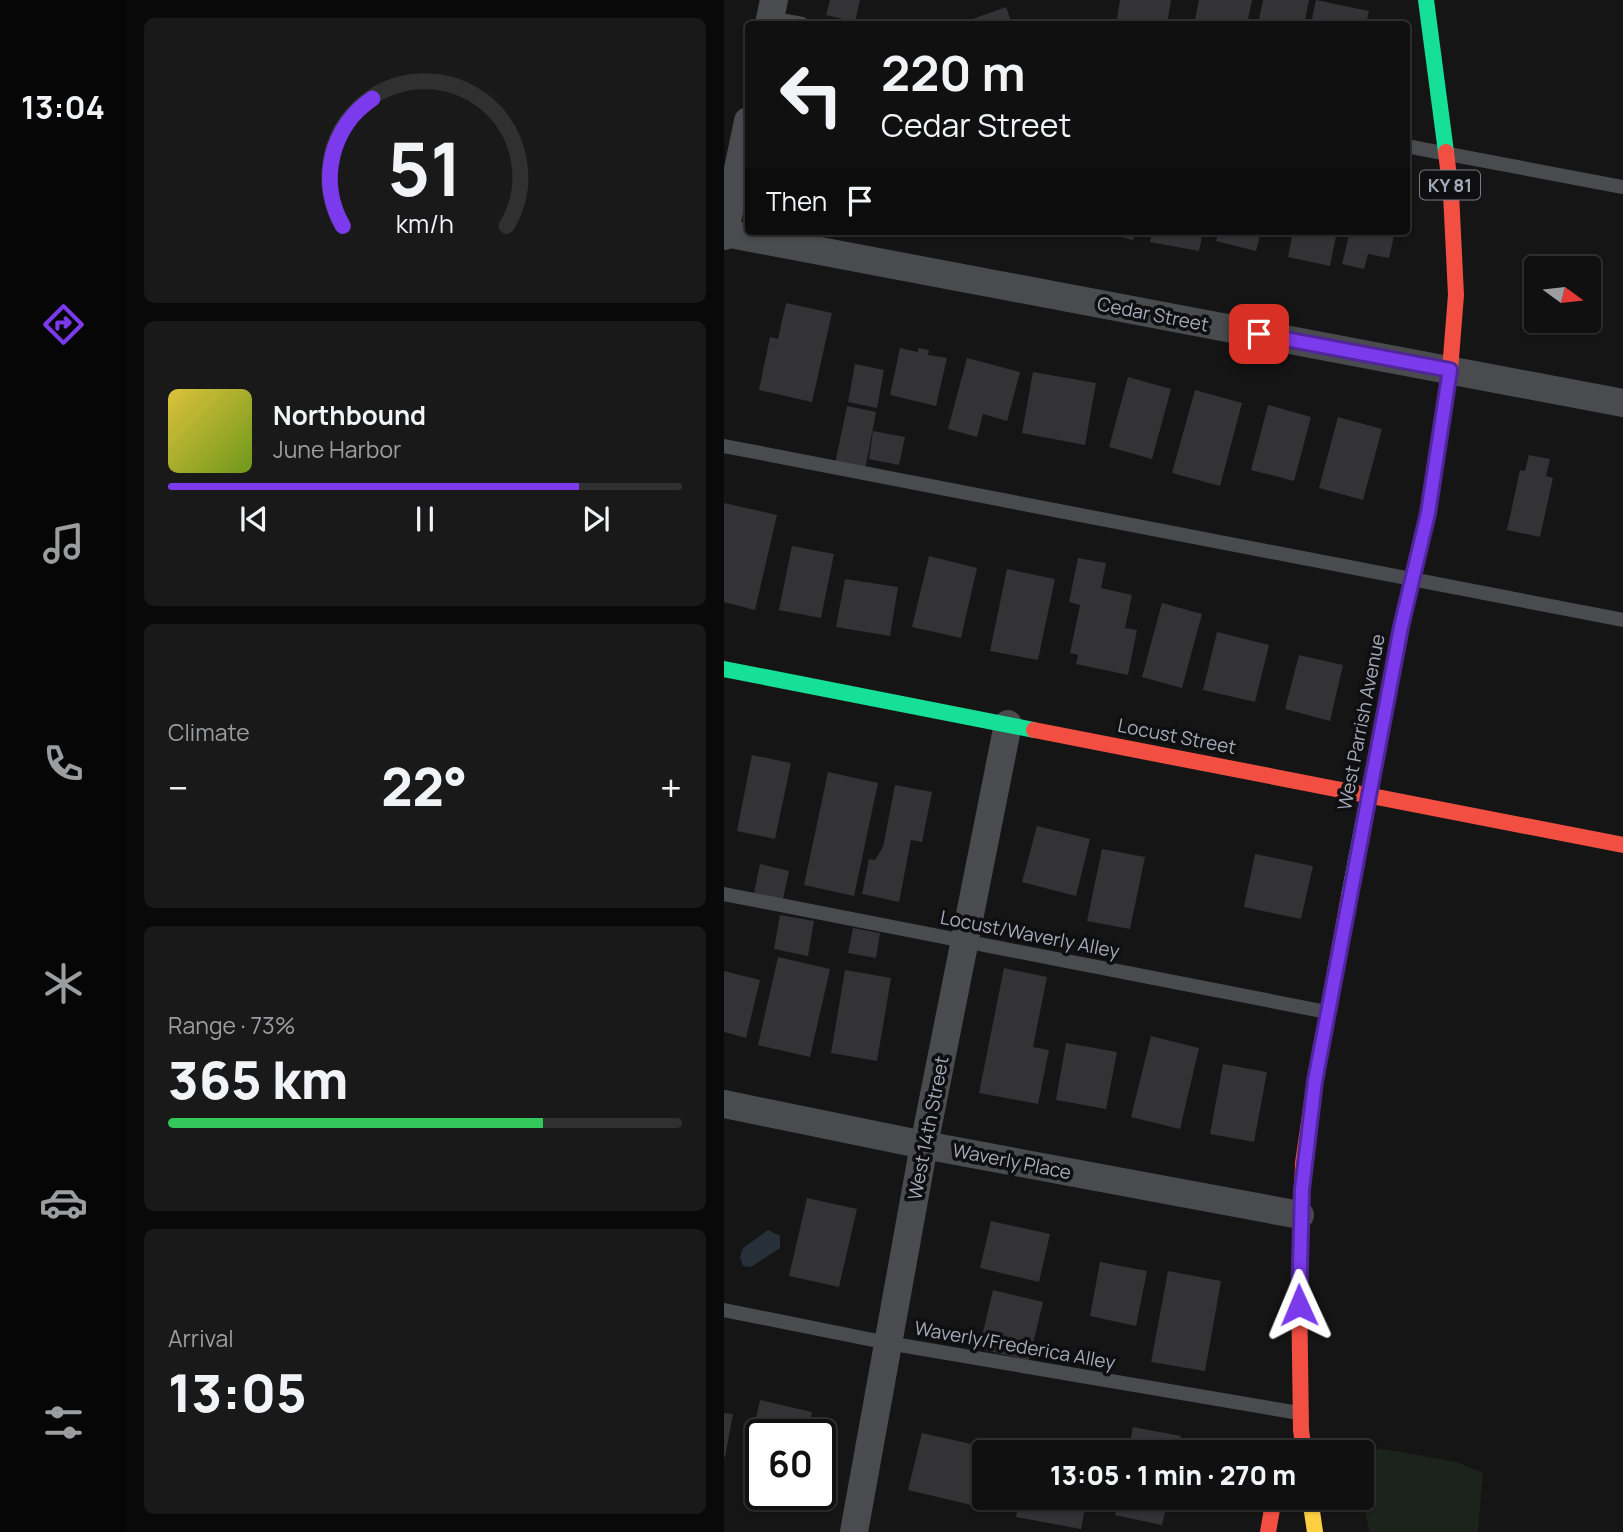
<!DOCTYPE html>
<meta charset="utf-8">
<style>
:root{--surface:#101010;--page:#191919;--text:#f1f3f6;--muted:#9c9d9f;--line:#303030;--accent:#7c3aed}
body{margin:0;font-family:Manrope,sans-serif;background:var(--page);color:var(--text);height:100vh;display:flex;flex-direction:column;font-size:26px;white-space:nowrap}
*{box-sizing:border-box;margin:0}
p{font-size:23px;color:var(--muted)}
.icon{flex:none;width:38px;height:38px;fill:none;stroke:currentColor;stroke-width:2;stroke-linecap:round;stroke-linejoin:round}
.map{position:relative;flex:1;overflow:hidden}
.drawer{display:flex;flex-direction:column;gap:18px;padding:18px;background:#090909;width:598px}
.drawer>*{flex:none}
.top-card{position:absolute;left:21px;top:21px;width:665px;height:214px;border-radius:7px;box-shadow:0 2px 5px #0004,0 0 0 2px var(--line);background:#101010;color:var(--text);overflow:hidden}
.needle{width:46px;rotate:105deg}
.fabs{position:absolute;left:800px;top:256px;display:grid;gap:14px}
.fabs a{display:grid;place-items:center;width:77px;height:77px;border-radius:7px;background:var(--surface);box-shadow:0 2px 5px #0004,0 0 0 2px var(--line);font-size:35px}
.speed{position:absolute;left:21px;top:1419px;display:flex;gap:14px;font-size:35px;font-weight:700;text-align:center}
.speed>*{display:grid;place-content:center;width:91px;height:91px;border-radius:50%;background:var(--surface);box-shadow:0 2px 5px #0004,0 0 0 2px var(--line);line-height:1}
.speed .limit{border:4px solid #111;border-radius:10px;background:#fff;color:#111}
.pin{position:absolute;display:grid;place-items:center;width:60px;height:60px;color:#fff;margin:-30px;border-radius:14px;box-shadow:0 4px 10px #0006}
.me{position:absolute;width:77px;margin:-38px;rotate:359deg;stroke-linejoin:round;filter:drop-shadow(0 0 5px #0008)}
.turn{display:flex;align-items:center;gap:24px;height:147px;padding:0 21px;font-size:32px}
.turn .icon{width:91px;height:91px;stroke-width:2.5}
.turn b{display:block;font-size:49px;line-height:60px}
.then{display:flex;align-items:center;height:66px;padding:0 21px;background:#0003;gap:14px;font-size:26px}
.big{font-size:52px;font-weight:800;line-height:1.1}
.drawer .widget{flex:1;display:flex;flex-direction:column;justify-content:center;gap:10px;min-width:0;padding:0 24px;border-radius:10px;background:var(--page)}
.drawer .dial{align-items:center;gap:0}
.dial svg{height:182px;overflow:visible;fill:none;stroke:var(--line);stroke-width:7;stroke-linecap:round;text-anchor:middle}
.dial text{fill:var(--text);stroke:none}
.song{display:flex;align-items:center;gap:21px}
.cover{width:84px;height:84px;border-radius:10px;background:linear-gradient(135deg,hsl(50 70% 55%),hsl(80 70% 35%))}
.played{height:7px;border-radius:4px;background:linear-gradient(90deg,var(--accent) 80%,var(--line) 80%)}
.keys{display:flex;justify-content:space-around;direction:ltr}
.heat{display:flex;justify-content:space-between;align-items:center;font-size:38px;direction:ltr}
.charge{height:10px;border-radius:5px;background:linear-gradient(90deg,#34c759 73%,var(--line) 0)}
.trip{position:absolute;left:248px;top:1440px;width:402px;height:70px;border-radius:7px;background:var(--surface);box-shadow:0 2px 5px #0004,0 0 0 2px var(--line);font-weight:800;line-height:70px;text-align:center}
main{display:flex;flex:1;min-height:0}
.tabs{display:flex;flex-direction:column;width:126px;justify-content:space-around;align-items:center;background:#060606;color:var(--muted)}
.tabs .icon{width:49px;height:49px}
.tabs .current{color:var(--accent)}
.tabs b{font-size:32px;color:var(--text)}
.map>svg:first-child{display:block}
.green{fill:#1b231c}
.water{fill:#273038}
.building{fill:#333335}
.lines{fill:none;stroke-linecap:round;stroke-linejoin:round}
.lane{stroke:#494b4e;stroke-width:14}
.street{stroke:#494b4e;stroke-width:28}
.fast{stroke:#16e098;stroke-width:16}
.slow{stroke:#ffcf43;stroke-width:16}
.jam{stroke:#f24e42;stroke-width:16}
.route-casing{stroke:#51269a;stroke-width:18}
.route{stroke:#7c3aed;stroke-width:12}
.labels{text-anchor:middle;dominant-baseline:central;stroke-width:7;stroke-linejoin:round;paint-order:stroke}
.shield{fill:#0f0f11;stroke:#787c86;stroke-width:2}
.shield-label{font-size:18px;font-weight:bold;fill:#a5aab8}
.street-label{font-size:19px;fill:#a5aab8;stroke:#0f0f11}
</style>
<main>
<nav class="tabs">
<b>13:04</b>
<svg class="icon current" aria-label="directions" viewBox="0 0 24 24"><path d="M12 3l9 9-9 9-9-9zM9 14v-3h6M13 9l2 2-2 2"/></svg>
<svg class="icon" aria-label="music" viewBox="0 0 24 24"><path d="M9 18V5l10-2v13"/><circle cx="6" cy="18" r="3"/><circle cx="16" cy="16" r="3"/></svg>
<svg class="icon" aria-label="phone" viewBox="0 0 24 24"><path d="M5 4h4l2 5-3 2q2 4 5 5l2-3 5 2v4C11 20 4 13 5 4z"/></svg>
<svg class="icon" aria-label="climate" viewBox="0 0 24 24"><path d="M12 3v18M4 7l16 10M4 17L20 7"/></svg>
<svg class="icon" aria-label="car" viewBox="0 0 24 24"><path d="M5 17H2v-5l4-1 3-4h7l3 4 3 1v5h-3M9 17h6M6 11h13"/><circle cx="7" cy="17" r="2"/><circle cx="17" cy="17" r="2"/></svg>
<svg class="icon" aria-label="filters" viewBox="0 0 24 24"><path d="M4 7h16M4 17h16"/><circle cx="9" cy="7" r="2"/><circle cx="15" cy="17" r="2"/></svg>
</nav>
<section class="drawer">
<div class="widget dial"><svg viewBox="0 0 100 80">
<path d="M14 69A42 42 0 1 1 86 69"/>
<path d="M14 69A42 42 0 0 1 27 13" stroke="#7c3aed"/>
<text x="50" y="56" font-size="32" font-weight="700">51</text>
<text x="50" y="72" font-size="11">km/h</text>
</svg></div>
<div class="widget">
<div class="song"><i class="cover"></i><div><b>Northbound</b><p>June Harbor</p></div></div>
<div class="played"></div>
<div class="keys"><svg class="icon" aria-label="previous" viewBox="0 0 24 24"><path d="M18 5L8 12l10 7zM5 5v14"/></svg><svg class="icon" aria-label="pause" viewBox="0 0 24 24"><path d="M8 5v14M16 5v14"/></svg><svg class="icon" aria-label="next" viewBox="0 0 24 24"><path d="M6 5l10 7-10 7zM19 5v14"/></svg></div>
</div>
<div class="widget"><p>Climate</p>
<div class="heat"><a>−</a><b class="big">22°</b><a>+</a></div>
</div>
<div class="widget"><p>Range · 73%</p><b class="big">365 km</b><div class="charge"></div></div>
<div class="widget"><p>Arrival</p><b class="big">13:05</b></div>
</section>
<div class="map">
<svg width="899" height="1532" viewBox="0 0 899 1532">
<rect width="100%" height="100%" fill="#151515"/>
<path class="green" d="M660 1449 732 1462 759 1473 754 1532H645L639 1498V1452H630V1450Z"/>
<path class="water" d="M44 1230 56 1236V1248L27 1267 19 1266 16 1257 19 1248Z"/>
<g class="building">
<path d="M106 0H136L131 22 102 15Z"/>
<path d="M396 0H447L443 24H392Z"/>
<path d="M475 0H528L523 24H495L471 20Z"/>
<path d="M539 0H585L580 24H534Z"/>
<path d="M592 0 645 11 642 24H587Z"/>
<path d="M282 7 288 24H248L246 20Z"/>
<path d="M371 231H411L409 240Z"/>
<path d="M428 231H479L475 251 426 242Z"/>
<path d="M495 231H537L532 251 492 241Z"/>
<path d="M569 231H613L606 266 564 257Z"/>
<path d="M626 231H671L665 258 644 254 640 269 618 264Z"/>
<path d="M62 303 108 313 88 402 35 390 46 337 54 339Z"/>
<path d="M176 348 194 352V348L205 350 204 355 223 358 212 406 166 395Z"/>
<path d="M243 358 296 372 283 421 259 414 253 437 224 429Z"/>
<path d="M131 364 160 370 153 408 124 402Z"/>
<path d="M309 372 372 383 361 445 298 433Z"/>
<path d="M404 377 447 389 428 459 385 447Z"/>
<path d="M471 390 518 403 496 486 448 473Z"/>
<path d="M544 405 587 417 570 481 527 470Z"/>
<path d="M123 406 152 412 141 470 111 464Z"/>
<path d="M614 417 658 429 639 500 595 488Z"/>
<path d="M149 431 181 437 175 465 145 459Z"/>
<path d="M805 455 826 459 822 476 829 478 816 537 783 530 796 470 801 471Z"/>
<path d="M0 503 53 515 31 610 0 602Z"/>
<path d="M68 546 110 554 97 618 55 610Z"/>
<path d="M205 556 253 568 237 638 188 627Z"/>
<path d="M354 558 382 563 377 588 408 595 401 628 413 630 404 675 352 664 354 655 346 653 356 605 345 602Z"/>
<path d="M283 569 331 579 314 660 266 651Z"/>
<path d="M121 579 174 587 166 636 112 627Z"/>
<path d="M438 603 478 614 458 688 418 677Z"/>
<path d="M493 632 545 645 531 702 479 690Z"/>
<path d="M575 655 619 665 606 721 561 709Z"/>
<path d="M28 755 67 763 51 839 13 831Z"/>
<path d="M104 772 154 783 130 896 80 885Z"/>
<path d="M171 785 208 792 198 842 187 840 175 902 138 894 145 859 151 860 159 847Z"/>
<path d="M313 826 366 839 352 896 298 882Z"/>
<path d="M378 849 421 857 406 929 363 921Z"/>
<path d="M531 854 589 866 577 919 520 907Z"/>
<path d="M36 864 65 871 59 899 30 893Z"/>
<path d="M56 915 90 921 84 956 50 949Z"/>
<path d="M129 928 156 933 152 958 124 953Z"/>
<path d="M54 957 106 969 86 1057 34 1045Z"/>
<path d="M280 968 323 977 309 1047 325 1050 314 1104 255 1093Z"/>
<path d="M121 970 167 978 153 1061 107 1053Z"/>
<path d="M0 971 36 980 22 1038 0 1032Z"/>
<path d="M427 1036 475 1048 456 1129 407 1117Z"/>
<path d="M342 1043 393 1052 382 1109 332 1100Z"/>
<path d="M499 1064 543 1072 530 1142 486 1134Z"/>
<path d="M83 1198 133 1209 115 1287 65 1276Z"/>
<path d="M267 1221 326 1234 315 1282 256 1268Z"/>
<path d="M376 1262 423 1271 412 1326 366 1316Z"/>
<path d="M444 1271 497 1281 481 1371 427 1362Z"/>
<path d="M269 1290 319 1302 305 1360 255 1349Z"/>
<path d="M36 1400 88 1412 83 1435H37V1479L20 1475Z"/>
<path d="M0 1413 9 1414 1 1457H0Z"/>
<path d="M409 1427 457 1436 453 1452H404Z"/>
<path d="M198 1433 274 1450 273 1452H261L262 1498 260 1508 184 1490Z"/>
<path d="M296 1498H363L357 1529 292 1517Z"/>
<path d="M395 1498H444L438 1525 391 1515Z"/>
</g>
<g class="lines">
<g class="lane">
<path d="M46 18 78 24"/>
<path d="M682 146 899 187"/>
<path d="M0 446 899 620"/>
<path d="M0 894 603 1012"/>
<path d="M0 1310 164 1343 575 1413"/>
</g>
<g class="street">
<path d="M45 24 50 0"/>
<path d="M1 233 899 403"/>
<path d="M0 236 24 121"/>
<path d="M0 1104 200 1145 576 1215"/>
<path d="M130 1532 200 1145 284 724"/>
</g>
<g class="fast">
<path d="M702 0 722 152"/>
<path d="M0 669 310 730"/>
<path d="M625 896 677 627 703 517"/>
</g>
<path class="slow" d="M586 1498 591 1532"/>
<g class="jam">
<path d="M703 517 726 370 732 295 727 193 722 152"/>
<path d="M310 730 899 845"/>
<path d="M580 1452 577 1430 575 1285 579 1163 591 1081 625 896"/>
<path d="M544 1532 550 1498"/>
</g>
</g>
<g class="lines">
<defs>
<path id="route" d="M535 334 726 370 704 513 677 627 591 1081 578 1189 575 1305"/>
</defs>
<use href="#route" class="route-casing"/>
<use href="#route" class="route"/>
</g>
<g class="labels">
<rect class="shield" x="696" y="170.5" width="60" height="29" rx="5"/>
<g class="shield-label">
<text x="726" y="185">KY 81</text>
</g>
<g class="street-label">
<text transform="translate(429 314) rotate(11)">Cedar Street</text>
<text transform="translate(637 722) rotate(-79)">West Parrish Avenue</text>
<text transform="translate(453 736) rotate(11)">Locust Street</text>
<text transform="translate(306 934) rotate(11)">Locust/Waverly Alley</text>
<text transform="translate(204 1128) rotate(-79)">West 14th Street</text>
<text transform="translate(288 1161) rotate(11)">Waverly Place</text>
<text transform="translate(291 1345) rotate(10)">Waverly/Frederica Alley</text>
</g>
</g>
</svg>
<div class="fabs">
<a><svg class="needle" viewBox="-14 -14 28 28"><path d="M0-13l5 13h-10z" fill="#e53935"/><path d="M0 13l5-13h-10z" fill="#9c9d9f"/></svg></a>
</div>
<div class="speed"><div class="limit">60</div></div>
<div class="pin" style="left:535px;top:334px;background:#d93025"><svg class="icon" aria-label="arrive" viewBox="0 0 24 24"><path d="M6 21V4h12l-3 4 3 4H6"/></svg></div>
<svg class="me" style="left:575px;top:1305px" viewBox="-20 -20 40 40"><path d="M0-17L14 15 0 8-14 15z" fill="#7c3aed" stroke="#fff" stroke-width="4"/></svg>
<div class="trip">13:05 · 1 min · 270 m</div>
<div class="top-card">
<div class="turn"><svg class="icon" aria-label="left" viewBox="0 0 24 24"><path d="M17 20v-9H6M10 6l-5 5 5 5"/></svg><div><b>220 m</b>Cedar Street</div></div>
<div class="then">Then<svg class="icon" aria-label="arrive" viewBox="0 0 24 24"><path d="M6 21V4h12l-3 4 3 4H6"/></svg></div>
</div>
</div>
</main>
